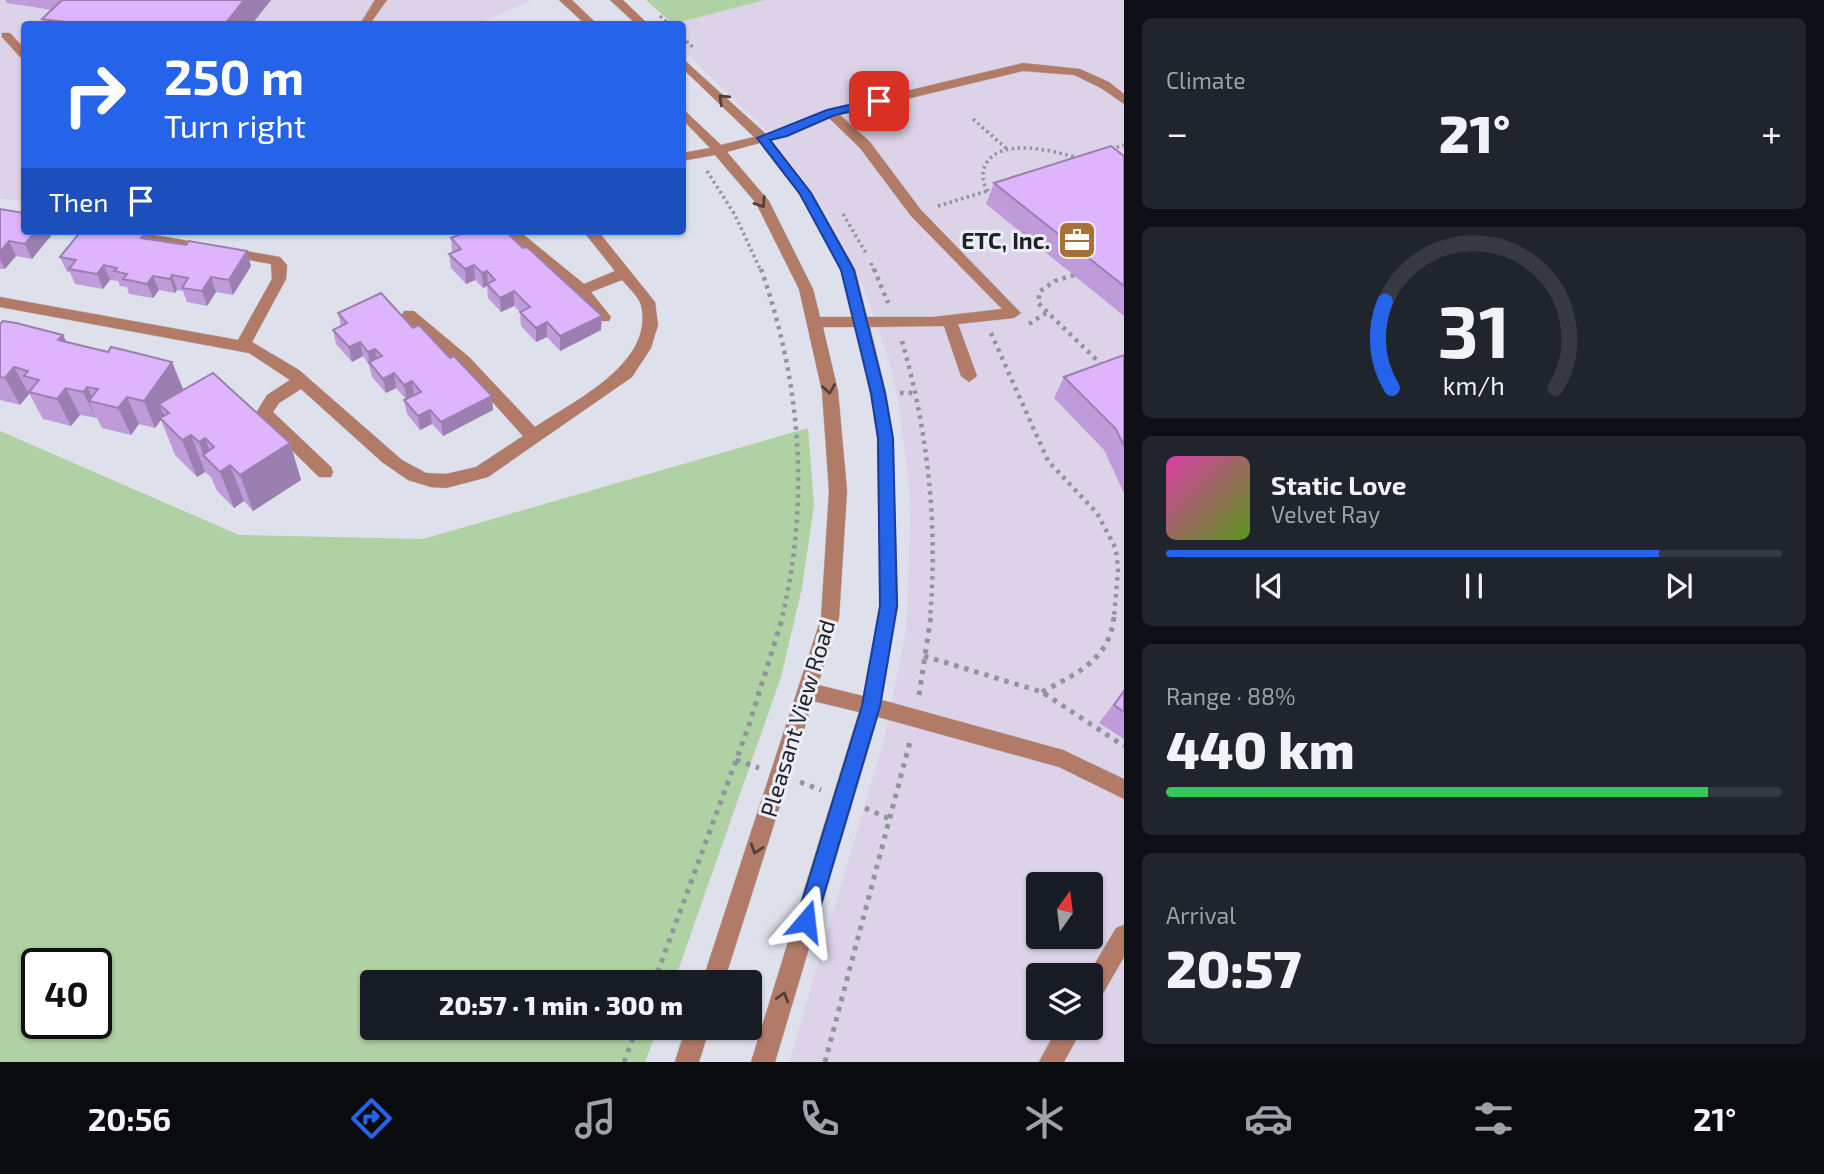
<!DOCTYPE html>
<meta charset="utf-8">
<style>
:root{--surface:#171b24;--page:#20242c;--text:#f1f3f6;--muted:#9ea1a6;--line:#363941;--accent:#2563eb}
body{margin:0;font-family:"Exo 2",sans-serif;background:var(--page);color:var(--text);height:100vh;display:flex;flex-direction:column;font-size:26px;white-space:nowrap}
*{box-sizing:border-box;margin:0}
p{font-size:23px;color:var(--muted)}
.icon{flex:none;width:38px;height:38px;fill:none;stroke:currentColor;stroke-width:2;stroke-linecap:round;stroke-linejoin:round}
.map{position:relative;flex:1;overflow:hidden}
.sheet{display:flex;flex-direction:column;gap:18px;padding:18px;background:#0d0f14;width:700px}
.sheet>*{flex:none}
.guide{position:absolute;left:21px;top:21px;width:665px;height:214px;border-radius:7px;box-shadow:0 2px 5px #0004;background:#2563eb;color:#fff;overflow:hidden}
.needle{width:46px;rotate:14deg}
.tools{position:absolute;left:1026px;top:872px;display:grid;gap:14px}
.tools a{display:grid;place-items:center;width:77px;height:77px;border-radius:7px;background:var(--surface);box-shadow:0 2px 5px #0004;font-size:35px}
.speed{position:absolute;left:21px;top:948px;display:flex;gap:14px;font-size:35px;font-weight:700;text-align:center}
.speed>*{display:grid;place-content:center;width:91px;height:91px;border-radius:50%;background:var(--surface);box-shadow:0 2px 5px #0004;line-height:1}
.speed .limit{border:4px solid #111;border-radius:10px;background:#fff;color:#111}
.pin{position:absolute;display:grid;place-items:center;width:60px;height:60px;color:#fff;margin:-30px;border-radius:14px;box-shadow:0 4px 10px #0006}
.me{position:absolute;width:77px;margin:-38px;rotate:17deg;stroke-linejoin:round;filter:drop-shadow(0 0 5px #0008)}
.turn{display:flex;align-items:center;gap:24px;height:147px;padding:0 28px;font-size:32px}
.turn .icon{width:91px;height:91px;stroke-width:2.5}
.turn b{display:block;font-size:49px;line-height:60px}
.then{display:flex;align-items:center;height:66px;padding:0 28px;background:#0003;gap:14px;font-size:26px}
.big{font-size:52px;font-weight:800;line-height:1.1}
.sheet .widget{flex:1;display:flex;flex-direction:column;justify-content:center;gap:10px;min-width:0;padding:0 24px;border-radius:10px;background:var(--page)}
.sheet .dial{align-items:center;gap:0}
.dial svg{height:182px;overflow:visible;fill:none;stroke:var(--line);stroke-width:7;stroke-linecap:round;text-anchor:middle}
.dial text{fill:var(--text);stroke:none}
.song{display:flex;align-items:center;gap:21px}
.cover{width:84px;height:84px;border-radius:10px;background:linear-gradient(135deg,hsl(320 70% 55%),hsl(90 70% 35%))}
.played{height:7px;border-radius:4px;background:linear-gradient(90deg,var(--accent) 80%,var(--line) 80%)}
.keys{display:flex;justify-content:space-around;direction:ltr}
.heat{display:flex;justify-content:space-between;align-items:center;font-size:38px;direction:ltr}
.charge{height:10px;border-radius:5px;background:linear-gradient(90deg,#34c759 88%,var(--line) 0)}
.trip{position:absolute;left:360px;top:970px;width:402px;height:70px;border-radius:7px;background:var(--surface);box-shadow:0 2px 5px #0004;font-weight:800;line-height:70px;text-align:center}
.tabs{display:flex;height:112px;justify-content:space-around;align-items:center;background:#090b0e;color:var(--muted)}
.tabs .icon{width:49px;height:49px}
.tabs .selected{color:var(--accent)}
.tabs b{font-size:32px;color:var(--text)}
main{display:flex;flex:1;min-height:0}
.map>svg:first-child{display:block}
.commercial{fill:#dcd3e8;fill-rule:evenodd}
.green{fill:#afd1a3;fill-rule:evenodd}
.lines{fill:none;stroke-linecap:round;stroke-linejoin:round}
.minor-casing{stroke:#bcbec7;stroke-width:1}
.path-far2{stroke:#91949b;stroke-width:3.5;stroke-dasharray:2.5 3.5;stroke-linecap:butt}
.path-far1{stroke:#91949b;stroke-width:4.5;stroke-dasharray:3.5 5;stroke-linecap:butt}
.path{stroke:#91949b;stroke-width:5;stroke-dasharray:4.5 6;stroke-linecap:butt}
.minor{fill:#b27b67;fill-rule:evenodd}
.wall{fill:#bf9cd9}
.shaded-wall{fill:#9b7fb0}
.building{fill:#deb5fc;stroke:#9b7fb0;stroke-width:2}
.oneway{stroke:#52403b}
.route{fill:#2563eb;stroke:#184099;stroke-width:2}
.labels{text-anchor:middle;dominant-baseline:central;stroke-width:6;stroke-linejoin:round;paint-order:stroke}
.poi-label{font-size:23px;font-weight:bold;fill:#1f2124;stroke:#ebeef8;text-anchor:end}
.street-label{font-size:23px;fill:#1f2124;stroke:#ebeef8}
</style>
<main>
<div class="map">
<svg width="1124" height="1062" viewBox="0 0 1124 1062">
<rect width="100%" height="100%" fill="#dee1eb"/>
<g class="commercial">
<path d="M0 0H531L477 24H24V202L0 198Z"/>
<path d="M765 0H1124V1062H789L884 740 906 630 911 504 899 404 889 360 863 285 837 233 815 195 762 126 683 50 682 24H673ZM1038 884H1090V936H1038ZM1038 975H1090V1027H1038Z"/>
</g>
<g class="green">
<path d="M646 0H765L673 24Z"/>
<path d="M808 428 814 505 802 588 781 677 674 982H373V1027H658L645 1062H0V431L239 535 423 539ZM96 964V1024H37V964Z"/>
</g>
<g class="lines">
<defs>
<g id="minor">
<path d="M375 0H387L370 24H360Z"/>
<path d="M559 0H572L597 24H585Z"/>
<path d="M610 0H623L648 24H636Z"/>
<path d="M2 33H10L24 48V57H20L2 37Z"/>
<path d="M682 58 766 134 827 110 1023 63 1080 69 1109 82 1124 94V104L1101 88 1074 75 1023 71 840 115 870 142 921 210 1021 313 1014 318 958 324 977 376 969 382 961 376 944 326 870 327 886 393 893 437 898 606 882 700 1063 750 1124 779V799L1059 767 878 717 775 1062H751L859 712 813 701 724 982H702L821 618 829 491 822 391 799 289 756 203 715 155 682 161V153L710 148 682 119V108L721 145 754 137 682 68ZM829 118 860 148 911 216 1002 309 933 317H867L855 269 812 193 771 140ZM760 143 799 194 841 269 852 317H820L813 289 769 201 727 152ZM823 327H855L870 393 877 437 880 606 863 696 818 685 839 618 847 491 838 391Z"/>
<path d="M99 231H132L280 257 287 265 286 279 252 342 299 370 402 460 426 473 446 474 476 467 523 436 459 365 404 319 402 315 404 311H414L469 357 535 427C574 401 655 363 641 305 639 297 628 287 622 280L591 292 611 317 609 321H599L577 293 503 231H519L584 284 615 271 583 231H598L655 302 658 325 651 348 632 377 488 477 446 488 431 487 408 480 382 462 301 389 279 403 273 412 331 467 333 472 331 477H319L258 417 256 413 267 395 290 380 249 353 0 307V297L238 340 272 279 271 264 106 235Z"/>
<path d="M1124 925V957L1098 1002 1090 1005 1088 975 1116 928Z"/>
<path d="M686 1027H710L699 1062H675Z"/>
<path d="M1058 1027H1083L1064 1062H1039Z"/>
</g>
</defs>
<use href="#minor" class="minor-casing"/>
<g class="path-far2">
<path d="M660 16 669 24"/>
<path d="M682 37 693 47"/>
<path d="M973 119 1007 149"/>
<path d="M1111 149 1124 145"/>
<path d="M707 171 735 215 761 271"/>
<path d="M992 196C984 187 980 177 985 166 998 136 1054 151 1078 158"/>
<path d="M938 206 987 191"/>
<path d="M843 214 867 255"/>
<path d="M871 263 874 271"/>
</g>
<g class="path-far1">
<path d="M761 269C801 383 810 500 782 618"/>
<path d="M874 269 888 303"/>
<path d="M1074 275 1055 281 1040 291 1038 303 1105 368"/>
<path d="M1029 324 1046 313"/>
<path d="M991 333 1048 461 1097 513 1116 549 1118 570 1114 618"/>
<path d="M902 341C928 432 938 523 930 618"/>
<path d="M900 393H917"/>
</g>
<g class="path">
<path d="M924 656 1042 692 1124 746"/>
<path d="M1042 692C1077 673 1110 660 1114 616"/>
<path d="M919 695 931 616"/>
<path d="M736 760 759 768"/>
<path d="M800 782 821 790"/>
<path d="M865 808 890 819"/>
<path d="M654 982 748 728 783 616"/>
<path d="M624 1062 637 1027"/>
<path d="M825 1062 911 738"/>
</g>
<use href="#minor" class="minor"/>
</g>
<g class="wall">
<path d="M5 0H271L252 24H44L42 19 52 10 7 3Z"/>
<path d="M1124 156V316L986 204 994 183Z"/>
<path d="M0 209 24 231 54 232 32 259 16 256 5 269H0Z"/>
<path d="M451 238 601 330 560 351 547 337 536 342 521 326 520 312 514 306 501 312 488 298 487 286 483 288 475 280 466 284 451 268 449 254 452 252Z"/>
<path d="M149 239 251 266 233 295 216 292 207 306 187 302 183 291 177 290 175 293 159 290 153 298 129 294 127 287 120 286 118 281 110 280 103 289 75 284 70 272H67L60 257Z"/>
<path d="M338 313 413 328 493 410 443 436 432 424 420 430 407 414 404 400 406 399 396 388 386 393 372 377 369 365 363 356 352 362 336 344 333 330 341 326Z"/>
<path d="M0 324 63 335 66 342 108 352 172 362 183 389 182 391 290 443 301 480 253 511 244 501 234 508 217 491 211 477 205 472 197 477 175 455 161 420 155 428 139 424 131 435 102 428 97 418 80 415 71 426 43 419 30 395 29 394 20 405 0 400Z"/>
<path d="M1124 355V493L1104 450 1054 398 1064 377Z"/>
<path d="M1124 690V739L1099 723Z"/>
</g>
<g class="shaded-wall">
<path d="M244 0H271L252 24H225Z"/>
<path d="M36 231 54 232 32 259 25 244Z"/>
<path d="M146 231 151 246 141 238Z"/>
<path d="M9 241 16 256 5 269 0 260V252Z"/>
<path d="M247 251 251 266 233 295 229 280Z"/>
<path d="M104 265 110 280 103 289 97 274Z"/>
<path d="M474 265 475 280 466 284 465 269Z"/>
<path d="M487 271 488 285 487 284V286L483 288 482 273Z"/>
<path d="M172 275 177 290 175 293 170 279Z"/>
<path d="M153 276 159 290 153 298 147 284Z"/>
<path d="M211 277 216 292 207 306 202 291Z"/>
<path d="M514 291V306L501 312 500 298Z"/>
<path d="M602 316 601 330 560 351V336Z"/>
<path d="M547 322V337L536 342V328Z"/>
<path d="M63 335 76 362 58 340Z"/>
<path d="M360 342 363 356 352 362 349 347Z"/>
<path d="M375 349 378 363 370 364 368 352Z"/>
<path d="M172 362 183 389 167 411 159 404 164 415 160 418 161 420 155 428 144 401Z"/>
<path d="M14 367 29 394 20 405 5 378Z"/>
<path d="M394 373 396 388 386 393 383 379Z"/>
<path d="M412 381 414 396 407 399 404 385Z"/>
<path d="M87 387 95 403 89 401 96 419 83 392Z"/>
<path d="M66 388 80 415 71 426 57 399Z"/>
<path d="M492 396 493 410 443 436 441 422Z"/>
<path d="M127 397 139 424 131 435 118 408Z"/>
<path d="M430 410 432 424 420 430 418 416Z"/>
<path d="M191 435 205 472 197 477 182 440Z"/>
<path d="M205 438 216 468 204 456 199 442Z"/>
<path d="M290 443 301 480 253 511 240 475Z"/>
<path d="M230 465 244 501 234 508 220 472Z"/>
</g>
<g class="building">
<path d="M62 0H244L225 24H81L42 19Z"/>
<path d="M1111 146 1124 156V286L994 183Z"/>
<path d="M0 209 24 213V231H36L25 244 9 241 0 252Z"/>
<path d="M81 231H146L141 238 186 245 189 241 247 251 229 280 211 277 202 291 182 288 188 278 172 275 170 279 153 276 147 284 123 279 127 274 114 271 117 268 104 265 97 274 69 269 76 260 60 257Z"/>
<path d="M468 231H505L523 248 527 247 602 316 560 336 547 322 536 328 520 312 530 307 514 291 500 298 487 284 495 280 487 271 482 273 474 265 465 269 449 254 461 249 451 238Z"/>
<path d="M381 293 413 328 419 325 450 358 454 356 492 396 441 422 430 410 418 416 404 400 421 392 412 381 404 385 394 373 383 379 369 362 382 356 375 349 368 352 360 342 349 347 333 330 347 323 338 313Z"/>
<path d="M3 321 16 323 63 335 58 340 108 352 111 347 124 350 172 362 144 401 127 397 118 408 89 401 98 389 87 387 83 392 66 388 57 399 29 392 39 380 24 376 28 371 14 367 5 378 0 377V324Z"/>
<path d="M1124 355V446L1116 429 1064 377Z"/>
<path d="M213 373 290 443 240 475 230 465 220 472 203 455 214 447 205 438 199 442 191 435 182 440 160 418 169 413 159 404Z"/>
<path d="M1124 691V712L1114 705Z"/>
</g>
<defs><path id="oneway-chevron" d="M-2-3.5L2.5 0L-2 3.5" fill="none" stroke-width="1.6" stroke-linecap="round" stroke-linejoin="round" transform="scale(1.75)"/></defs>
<g class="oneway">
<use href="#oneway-chevron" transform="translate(723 99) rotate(-137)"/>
<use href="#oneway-chevron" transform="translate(761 203) rotate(57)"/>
<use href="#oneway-chevron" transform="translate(829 389) rotate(81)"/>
<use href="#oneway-chevron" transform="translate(756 849) rotate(108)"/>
<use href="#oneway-chevron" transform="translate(783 997) rotate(-73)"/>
</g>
<path class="route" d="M879 98 885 101 883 104 835 115 787 136 770 140 811 193 854 270 885 393 893 438 897 606 880 706 816 921 813 928 806 931 799 928 796 921 862 706 880 606 878 438 871 393 841 270 800 194 757 138 827 110Z"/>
<defs>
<symbol id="office-square" viewBox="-11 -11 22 22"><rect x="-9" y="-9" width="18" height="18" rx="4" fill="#ac6f33" stroke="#ebeef8"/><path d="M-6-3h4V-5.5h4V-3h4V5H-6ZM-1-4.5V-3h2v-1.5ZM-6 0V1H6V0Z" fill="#fff"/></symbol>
</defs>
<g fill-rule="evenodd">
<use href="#office-square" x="1055" y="218" width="44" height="44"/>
</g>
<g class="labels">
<g class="poi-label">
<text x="1050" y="240">ETC, Inc.</text>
</g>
<g class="street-label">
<text transform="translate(797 718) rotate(-73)">Pleasant View Road</text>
</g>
</g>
</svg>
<div class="tools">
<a><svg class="needle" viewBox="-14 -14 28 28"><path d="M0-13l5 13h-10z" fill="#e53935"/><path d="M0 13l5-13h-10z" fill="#9ea1a6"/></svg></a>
<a><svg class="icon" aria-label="layers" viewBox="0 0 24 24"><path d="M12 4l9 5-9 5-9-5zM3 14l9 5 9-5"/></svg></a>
</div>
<div class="speed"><div class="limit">40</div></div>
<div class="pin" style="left:879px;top:101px;background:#d93025"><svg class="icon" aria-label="arrive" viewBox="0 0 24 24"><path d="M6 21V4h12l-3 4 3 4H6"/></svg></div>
<svg class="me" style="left:806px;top:921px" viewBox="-20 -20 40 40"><path d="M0-17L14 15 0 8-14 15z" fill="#2563eb" stroke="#fff" stroke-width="4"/></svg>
<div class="trip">20:57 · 1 min · 300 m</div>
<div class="guide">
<div class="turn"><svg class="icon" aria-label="right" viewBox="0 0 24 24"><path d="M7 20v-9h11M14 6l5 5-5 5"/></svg><div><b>250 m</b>Turn right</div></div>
<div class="then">Then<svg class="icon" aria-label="arrive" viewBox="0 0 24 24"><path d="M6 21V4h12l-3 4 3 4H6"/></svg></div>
</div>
</div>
<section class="sheet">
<div class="widget"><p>Climate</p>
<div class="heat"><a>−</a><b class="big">21°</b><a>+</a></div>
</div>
<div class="widget dial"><svg viewBox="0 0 100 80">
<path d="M14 69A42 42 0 1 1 86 69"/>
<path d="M14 69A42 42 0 0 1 11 31" stroke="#2563eb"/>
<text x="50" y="56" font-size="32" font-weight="700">31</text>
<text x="50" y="72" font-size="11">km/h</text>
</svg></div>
<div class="widget">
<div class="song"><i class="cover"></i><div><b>Static Love</b><p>Velvet Ray</p></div></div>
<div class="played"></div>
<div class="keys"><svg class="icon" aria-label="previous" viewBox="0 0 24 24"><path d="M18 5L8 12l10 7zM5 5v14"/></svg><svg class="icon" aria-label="pause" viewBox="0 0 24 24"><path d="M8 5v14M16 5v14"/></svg><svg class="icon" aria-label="next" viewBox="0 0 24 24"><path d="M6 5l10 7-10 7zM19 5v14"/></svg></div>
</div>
<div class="widget"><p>Range · 88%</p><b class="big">440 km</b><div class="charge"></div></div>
<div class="widget"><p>Arrival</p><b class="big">20:57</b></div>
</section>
</main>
<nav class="tabs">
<b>20:56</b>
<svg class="icon selected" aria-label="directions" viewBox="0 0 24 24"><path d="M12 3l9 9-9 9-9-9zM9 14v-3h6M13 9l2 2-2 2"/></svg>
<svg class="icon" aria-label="music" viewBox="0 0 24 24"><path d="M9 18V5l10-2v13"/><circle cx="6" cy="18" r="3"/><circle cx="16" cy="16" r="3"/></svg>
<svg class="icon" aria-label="phone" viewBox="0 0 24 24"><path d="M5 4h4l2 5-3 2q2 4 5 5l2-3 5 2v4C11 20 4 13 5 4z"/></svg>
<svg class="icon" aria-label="climate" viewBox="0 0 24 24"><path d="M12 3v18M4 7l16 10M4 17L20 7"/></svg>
<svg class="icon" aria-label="car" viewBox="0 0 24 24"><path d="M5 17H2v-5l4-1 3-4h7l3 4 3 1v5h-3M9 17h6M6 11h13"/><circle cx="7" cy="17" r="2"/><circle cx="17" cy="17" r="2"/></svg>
<svg class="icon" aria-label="filters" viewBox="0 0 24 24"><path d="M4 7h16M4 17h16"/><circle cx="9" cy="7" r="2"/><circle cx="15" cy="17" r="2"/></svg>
<b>21°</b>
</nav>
